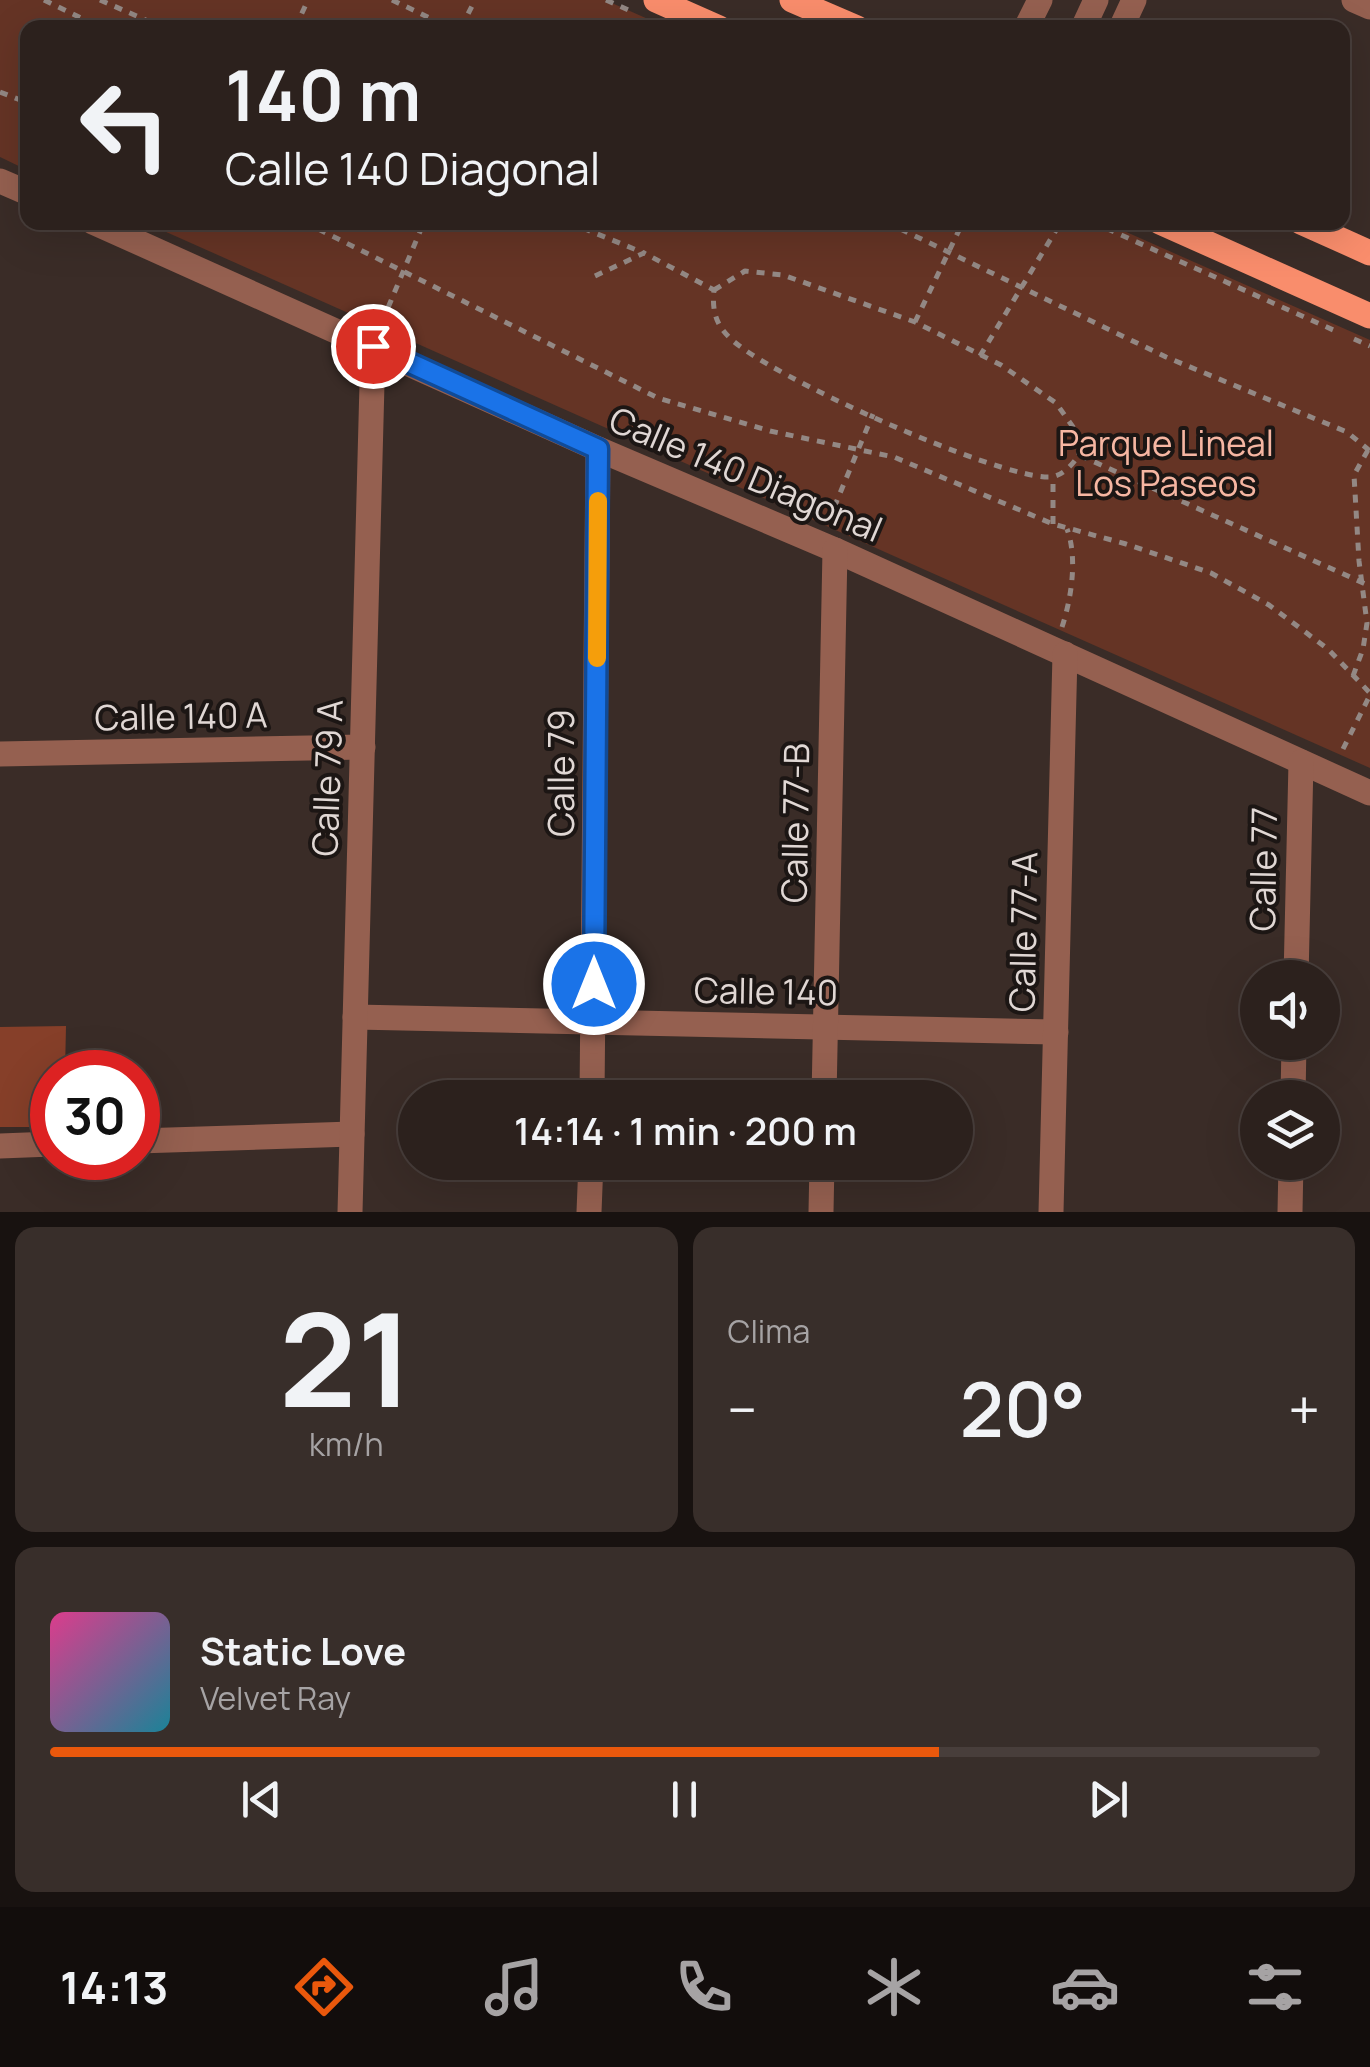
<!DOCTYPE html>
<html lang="es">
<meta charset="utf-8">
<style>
:root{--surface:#2c211d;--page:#382e2a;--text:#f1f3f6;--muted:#a6a3a4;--line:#483e3b;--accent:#ea580c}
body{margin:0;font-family:Manrope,sans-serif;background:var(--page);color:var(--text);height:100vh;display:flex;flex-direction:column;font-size:38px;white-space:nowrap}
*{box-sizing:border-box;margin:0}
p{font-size:32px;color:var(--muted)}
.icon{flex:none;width:55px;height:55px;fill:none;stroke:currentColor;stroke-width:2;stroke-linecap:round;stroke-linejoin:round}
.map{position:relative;height:1212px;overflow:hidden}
.details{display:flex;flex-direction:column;gap:15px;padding:15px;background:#181210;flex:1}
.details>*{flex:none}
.hud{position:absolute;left:20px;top:20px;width:1330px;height:210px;border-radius:20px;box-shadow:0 10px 40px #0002,0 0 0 2px var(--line);background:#2c211d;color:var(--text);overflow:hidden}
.buttons{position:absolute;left:1240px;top:960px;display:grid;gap:20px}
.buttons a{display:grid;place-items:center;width:100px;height:100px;border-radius:50%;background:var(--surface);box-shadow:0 10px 40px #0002,0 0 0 2px var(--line);font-size:50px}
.speed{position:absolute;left:30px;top:1050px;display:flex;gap:20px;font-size:50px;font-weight:700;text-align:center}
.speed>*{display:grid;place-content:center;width:130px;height:130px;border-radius:50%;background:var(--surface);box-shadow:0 10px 40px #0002,0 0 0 2px var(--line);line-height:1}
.speed .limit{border:15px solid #d22;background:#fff;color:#111}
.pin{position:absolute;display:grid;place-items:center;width:85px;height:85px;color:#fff;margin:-42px;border:5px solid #fff;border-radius:50%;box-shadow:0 2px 10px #0007}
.me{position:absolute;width:110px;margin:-55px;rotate:0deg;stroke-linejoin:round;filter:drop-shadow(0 0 8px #0008)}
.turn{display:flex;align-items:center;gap:35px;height:210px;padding:0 40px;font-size:45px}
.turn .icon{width:130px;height:130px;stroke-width:2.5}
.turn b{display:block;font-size:70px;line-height:85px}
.big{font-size:75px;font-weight:600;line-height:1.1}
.details .tile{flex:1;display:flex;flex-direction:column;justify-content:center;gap:15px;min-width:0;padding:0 35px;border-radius:20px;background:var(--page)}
.details .dial{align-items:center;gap:0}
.dial b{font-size:130px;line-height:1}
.song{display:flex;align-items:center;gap:30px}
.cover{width:120px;height:120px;border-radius:15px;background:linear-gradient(135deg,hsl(330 70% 55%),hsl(190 70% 35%))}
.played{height:10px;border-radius:5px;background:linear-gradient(90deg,var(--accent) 70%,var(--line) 70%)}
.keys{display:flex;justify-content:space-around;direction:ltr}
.heat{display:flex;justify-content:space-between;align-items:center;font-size:55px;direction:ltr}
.details .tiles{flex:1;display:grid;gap:15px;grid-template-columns:1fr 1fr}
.tile:last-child{grid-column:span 2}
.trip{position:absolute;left:398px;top:1080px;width:575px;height:100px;border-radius:50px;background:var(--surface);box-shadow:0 10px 40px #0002,0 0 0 2px var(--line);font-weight:600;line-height:100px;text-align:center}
.tabs{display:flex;height:160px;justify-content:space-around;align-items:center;background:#120d0c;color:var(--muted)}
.tabs .icon{width:70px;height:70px}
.tabs .active{color:var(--accent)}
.tabs b{font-size:45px;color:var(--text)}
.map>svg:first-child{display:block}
.green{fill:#653425}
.forest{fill:#863f29}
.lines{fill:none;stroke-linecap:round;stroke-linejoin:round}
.path{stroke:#938884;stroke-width:5;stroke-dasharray:8 8;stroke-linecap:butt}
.minor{stroke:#956050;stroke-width:25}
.major{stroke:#f98d6c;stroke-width:25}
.route-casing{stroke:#114b97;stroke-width:25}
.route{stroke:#1a73e8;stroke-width:18}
.slow{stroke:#f59e0b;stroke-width:18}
.labels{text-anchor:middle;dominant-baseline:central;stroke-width:8;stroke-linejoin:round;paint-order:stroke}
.park-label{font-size:35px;fill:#f6b6a2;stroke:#1c1614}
.street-label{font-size:35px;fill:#e0d7d4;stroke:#1c1614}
</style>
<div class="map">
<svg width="1370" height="1212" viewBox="0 0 1370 1212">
<rect width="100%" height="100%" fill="#3a2c27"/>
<g class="green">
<path d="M0 0H605L666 27 28 28 27 170 0 157Z"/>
<path d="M146 223H1106L1370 340V768Z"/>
</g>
<path class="forest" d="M66 1026 65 1072H52V1127H0V1027Z"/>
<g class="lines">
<g class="path">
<path d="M44 0 102 28"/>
<path d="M100 0 164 28"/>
<path d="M392 0 451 28"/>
<path d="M606 0 635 13"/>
<path d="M295 28 308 0"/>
<path d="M461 28 475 0"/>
<path d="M0 92 28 103"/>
<path d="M304 222 658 398 770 431 894 457 1053 524 1126 544 1211 573 1269 605 1328 649 1370 693"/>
<path d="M535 222 569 226"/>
<path d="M568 222 644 253"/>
<path d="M886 222 1166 357 1347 432 1370 451"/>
<path d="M1092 222 1340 333"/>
<path d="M595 276 644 253 714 290C712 309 715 324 730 338 768 376 997 478 1049 477 1062 477 1072 465 1079 455L1370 586"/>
<path d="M714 290 745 271 783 275 915 322 1001 365 1056 403 1078 434 1079 455"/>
<path d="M382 322 424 222"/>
<path d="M915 322 963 222"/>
<path d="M1354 339 1370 346"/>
<path d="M980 356 1061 222"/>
<path d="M828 522 873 414"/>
<path d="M1053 524V478"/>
<path d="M1062 627C1071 600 1078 558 1067 529"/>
<path d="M1353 676 1363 649 1367 623 1359 561 1354 475 1368 450"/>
<path d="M1343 749 1370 695"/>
</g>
<g class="minor">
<path d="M1354 0 1370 7"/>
<path d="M1026 28 1040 0"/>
<path d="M1083 28 1096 0"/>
<path d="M1121 28 1134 0"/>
<path d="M0 181 28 193"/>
<path d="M93 222 598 449 835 550 1370 793"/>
<path d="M0 754 363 747"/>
<path d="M1296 978 1301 762"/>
<path d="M355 1017 1056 1032"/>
<path d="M592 1098 598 449"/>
<path d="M824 1098 835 550"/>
<path d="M1293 1098 1294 1042"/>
<path d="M138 1141 352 1134"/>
<path d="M0 1146 52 1144"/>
<path d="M350 1212 373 346"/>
<path d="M589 1212 591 1162"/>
<path d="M821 1212 822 1162"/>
<path d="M1051 1212 1065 654"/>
<path d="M1290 1212 1291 1162"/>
</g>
<g class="major">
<path d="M656 0 719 28"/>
<path d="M792 0 857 28"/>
<path d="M1160 222 1370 316"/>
<path d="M1301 222 1370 253"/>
</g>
</g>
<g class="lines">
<defs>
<path id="route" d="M373 346 598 449 594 984"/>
</defs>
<use href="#route" class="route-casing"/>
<use href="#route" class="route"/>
<path class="slow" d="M597 658 598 501"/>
</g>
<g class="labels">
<g class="park-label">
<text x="1166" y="443">Parque Lineal<tspan x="1166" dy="40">Los Paseos</tspan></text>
</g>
<g class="street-label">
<text transform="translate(746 474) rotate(23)">Calle 140 Diagonal</text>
<text transform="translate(181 716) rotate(-1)">Calle 140 A</text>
<text transform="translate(561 773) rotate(-90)">Calle 79</text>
<text transform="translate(327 778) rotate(-88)">Calle 79 A</text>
<text transform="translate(795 823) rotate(-89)">Calle 77-B</text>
<text transform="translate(1263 869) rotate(-89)">Calle 77</text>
<text transform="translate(1023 932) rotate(-89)">Calle 77-A</text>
<text transform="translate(766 991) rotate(1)">Calle 140</text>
</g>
</g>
</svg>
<div class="buttons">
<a><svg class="icon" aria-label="sound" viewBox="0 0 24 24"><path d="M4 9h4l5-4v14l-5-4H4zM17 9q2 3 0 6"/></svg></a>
<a><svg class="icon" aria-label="layers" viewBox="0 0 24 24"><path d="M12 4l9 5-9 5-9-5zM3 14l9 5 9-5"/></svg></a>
</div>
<div class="speed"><div class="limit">30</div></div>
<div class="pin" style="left:373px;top:346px;background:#d93025"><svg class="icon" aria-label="arrive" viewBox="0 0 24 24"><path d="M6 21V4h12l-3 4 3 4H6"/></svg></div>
<svg class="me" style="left:594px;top:984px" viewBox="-20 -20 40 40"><circle r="17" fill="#1a73e8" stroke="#fff" stroke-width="3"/><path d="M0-11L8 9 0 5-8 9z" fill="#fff"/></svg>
<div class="trip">14:14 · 1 min · 200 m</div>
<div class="hud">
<div class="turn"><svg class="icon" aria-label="left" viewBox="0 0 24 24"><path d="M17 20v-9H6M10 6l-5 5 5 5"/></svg><div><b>140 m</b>Calle 140 Diagonal</div></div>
</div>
</div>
<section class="details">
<div class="tiles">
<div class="tile dial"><b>21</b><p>km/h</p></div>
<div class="tile"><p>Clima</p>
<div class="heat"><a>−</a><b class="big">20°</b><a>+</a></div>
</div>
<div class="tile">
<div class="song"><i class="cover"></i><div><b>Static Love</b><p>Velvet Ray</p></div></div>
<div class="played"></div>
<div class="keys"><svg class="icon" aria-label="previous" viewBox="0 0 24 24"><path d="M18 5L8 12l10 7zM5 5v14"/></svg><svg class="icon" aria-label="pause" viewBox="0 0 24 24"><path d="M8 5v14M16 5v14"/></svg><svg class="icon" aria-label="next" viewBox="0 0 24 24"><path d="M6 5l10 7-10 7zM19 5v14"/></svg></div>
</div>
</div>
</section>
<nav class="tabs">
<b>14:13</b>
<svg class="icon active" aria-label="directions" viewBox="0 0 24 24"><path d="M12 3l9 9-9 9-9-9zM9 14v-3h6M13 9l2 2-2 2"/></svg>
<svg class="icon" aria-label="music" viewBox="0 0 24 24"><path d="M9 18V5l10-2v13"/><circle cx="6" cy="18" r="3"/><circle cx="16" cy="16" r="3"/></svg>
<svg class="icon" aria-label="phone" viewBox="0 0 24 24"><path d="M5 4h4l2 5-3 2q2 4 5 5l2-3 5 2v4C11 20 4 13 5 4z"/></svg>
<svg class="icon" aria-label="climate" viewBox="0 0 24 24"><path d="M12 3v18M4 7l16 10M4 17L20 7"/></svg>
<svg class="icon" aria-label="car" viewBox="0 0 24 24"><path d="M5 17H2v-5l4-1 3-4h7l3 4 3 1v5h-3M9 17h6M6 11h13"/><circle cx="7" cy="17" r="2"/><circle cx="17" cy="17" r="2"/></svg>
<svg class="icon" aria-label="filters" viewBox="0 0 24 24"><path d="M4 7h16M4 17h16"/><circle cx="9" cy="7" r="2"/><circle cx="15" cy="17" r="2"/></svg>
</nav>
